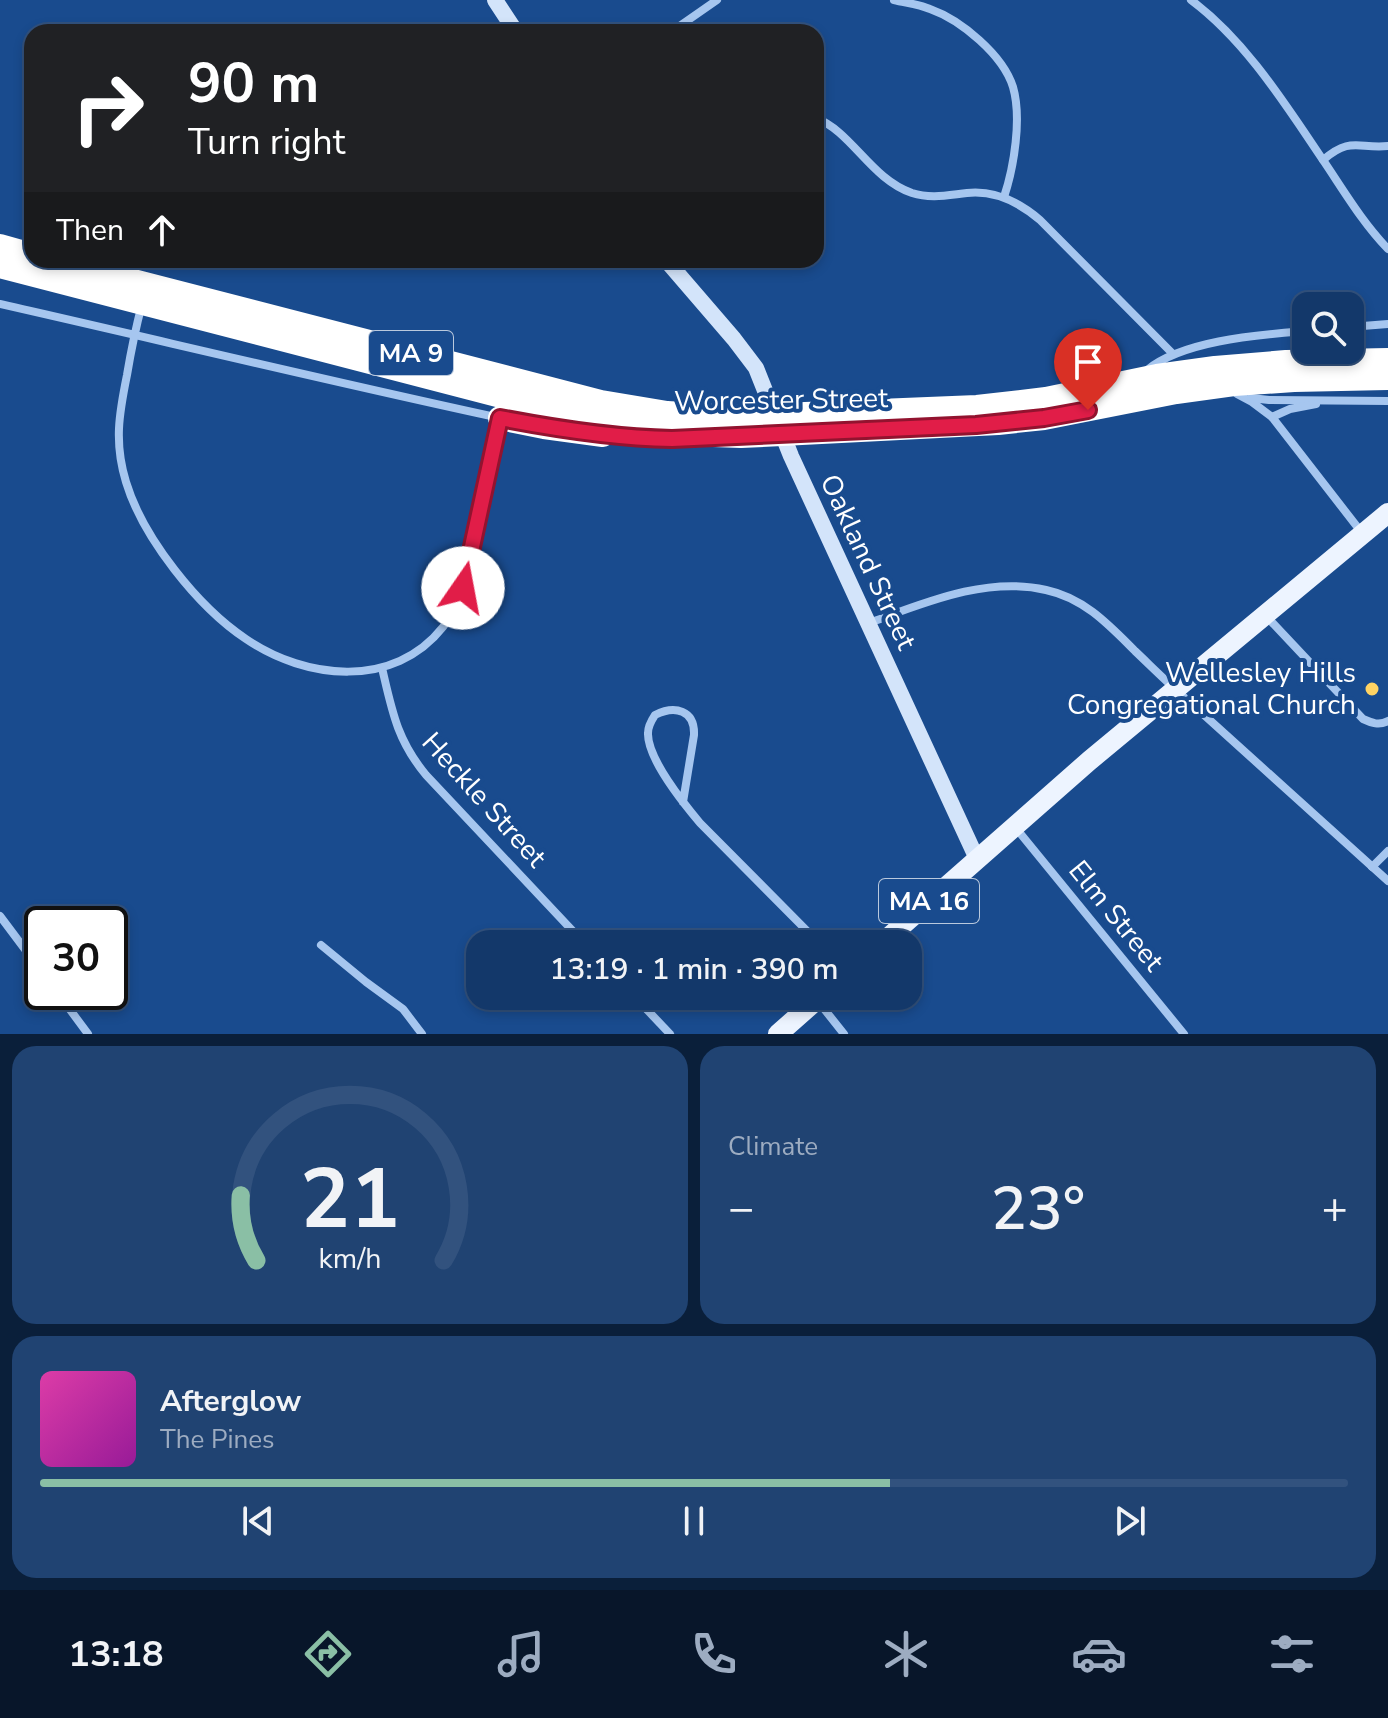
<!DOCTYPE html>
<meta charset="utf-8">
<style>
:root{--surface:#13386a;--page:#204372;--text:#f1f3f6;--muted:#9dacc1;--line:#32527e;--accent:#8abfa5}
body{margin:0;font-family:"Nunito Sans",sans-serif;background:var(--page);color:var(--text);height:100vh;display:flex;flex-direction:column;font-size:30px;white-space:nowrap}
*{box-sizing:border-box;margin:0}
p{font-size:26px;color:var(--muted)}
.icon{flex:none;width:44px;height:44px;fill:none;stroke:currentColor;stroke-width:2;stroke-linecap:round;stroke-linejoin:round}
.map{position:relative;height:1034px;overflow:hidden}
.panel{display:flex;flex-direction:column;gap:12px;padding:12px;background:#0a1f3a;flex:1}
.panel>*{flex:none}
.guide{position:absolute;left:24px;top:24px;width:800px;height:244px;border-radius:24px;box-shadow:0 4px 12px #0003,0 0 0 2px var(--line);background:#202124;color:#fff;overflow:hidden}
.tools{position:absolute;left:1292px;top:292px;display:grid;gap:16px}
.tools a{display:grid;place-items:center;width:72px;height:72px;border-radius:16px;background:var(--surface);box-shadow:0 4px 12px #0003,0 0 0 2px var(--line);font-size:40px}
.speed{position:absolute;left:24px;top:906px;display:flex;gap:16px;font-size:40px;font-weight:700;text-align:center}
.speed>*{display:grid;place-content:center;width:104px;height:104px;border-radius:50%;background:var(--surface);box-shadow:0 4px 12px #0003,0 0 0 2px var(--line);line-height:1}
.speed .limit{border:4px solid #111;border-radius:12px;background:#fff;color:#111}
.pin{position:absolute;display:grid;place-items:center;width:68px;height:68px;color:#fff;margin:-82px -34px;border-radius:50% 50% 50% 0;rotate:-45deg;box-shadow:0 0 8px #0007}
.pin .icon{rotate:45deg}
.me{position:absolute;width:88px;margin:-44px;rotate:12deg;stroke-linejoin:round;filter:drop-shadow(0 0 6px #0008)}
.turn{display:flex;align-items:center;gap:28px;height:168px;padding:0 32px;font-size:36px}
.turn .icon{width:104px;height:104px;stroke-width:2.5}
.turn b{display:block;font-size:56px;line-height:68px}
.then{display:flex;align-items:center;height:76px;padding:0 32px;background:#0003;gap:16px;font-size:30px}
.big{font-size:60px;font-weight:600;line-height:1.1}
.panel .tile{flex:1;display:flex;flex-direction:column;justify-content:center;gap:12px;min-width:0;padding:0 28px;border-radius:24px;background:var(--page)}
.panel .dial{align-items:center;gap:0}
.dial svg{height:208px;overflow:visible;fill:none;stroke:var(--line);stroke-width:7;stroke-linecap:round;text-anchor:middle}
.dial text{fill:var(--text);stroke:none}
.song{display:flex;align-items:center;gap:24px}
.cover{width:96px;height:96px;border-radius:12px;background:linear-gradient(135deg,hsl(320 70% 55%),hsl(300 70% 35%))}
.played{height:8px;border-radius:4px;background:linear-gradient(90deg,var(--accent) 65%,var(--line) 65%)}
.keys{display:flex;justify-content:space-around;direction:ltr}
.heat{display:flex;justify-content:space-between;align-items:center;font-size:44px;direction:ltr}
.panel .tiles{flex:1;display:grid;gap:12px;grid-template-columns:1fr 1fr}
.tile:last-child{grid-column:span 2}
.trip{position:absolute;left:466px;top:930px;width:456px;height:80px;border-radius:24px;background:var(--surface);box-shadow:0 4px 12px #0003,0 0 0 2px var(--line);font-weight:600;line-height:80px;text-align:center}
.dock{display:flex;height:128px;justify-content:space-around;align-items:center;background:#08162a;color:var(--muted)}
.dock .icon{width:56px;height:56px}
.dock .current{color:var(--accent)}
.dock b{font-size:36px;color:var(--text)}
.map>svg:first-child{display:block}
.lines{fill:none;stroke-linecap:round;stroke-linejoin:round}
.street{stroke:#a6c6ef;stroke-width:8}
.secondary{stroke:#d3e4fa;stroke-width:16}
.primary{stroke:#edf4ff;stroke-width:20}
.highway{stroke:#fff;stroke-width:24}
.route-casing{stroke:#92132f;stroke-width:20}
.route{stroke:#e11d48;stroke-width:14}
.poi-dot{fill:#ffd363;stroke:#194b8e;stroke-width:3}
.labels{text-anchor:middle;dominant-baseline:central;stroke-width:8;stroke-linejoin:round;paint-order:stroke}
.shield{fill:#194b8e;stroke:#bac9dd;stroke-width:2}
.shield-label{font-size:26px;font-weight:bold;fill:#fff}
.street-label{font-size:28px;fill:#fff;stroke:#194b8e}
.poi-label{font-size:28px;fill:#fff;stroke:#194b8e;text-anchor:end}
</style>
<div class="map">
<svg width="1388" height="1034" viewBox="0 0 1388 1034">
<rect width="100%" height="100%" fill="#194b8e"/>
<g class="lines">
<g class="street">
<path d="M894 0C906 3 918 4 930 9 961 20 1003 55 1013 87 1022 118 1014 167 1004 197"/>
<path d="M1191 0C1246 41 1285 104 1323 160 1344 191 1362 222 1388 249"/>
<path d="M671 32 717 0"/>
<path d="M816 118C852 132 871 179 912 193 931 199 948 195 967 193 995 190 1019 202 1040 220L1173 354"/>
<path d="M1323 160C1351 136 1358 149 1388 146"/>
<path d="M0 304C167 342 333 382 500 418 494 447 486 477 480 507 472 547 470 594 443 627 394 689 306 680 246 639 198 607 143 538 126 482 114 443 119 414 127 375 131 351 136 327 142 304"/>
<path d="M1350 327 1388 324"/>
<path d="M1147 370C1184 340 1259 335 1306 331"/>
<path d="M1237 394 1252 402 1272 417 1362 533"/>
<path d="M1251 398 1269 400 1388 401"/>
<path d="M1272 417 1290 409 1316 404"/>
<path d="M1267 617 1363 719C1372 723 1379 726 1388 721"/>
<path d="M869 623C924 603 986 576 1046 590 1084 598 1109 625 1135 651 1154 669 1173 688 1193 705 1258 764 1323 822 1388 881"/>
<path d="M382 668C392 711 397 740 426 775L585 944"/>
<path d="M683 802 694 735C695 710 675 705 655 715 651 721 648 726 648 733 647 758 684 804 700 823L820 944"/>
<path d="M1015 827 1184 1034"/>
<path d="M1372 867 1388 851"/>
<path d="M0 916 42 972"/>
<path d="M321 945 366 982 403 1009 422 1034"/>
<path d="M57 992 88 1034"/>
<path d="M634 996 670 1034"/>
<path d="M817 1000 844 1034"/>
</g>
<g class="secondary">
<path d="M495 0 516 32"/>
<path d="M666 260 734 339 756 368 791 456 977 859"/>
</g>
<g class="primary">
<path d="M881 944 1089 761 1388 513"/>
<path d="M778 1034 821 996"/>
</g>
<g class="highway">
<path d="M0 246 32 255"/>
<path d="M52 260 601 402 667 413 733 417 977 407 1046 399 1157 376 1215 368 1286 362 1388 360"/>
<path d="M0 266 551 409 639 428 685 434 741 436 782 434 998 423 1044 418 1176 392 1234 384 1294 380 1388 378"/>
<path d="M500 418 544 427 603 435"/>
</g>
</g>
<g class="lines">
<defs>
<path id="route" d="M463 588 500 418C557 429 614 438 672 439L976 425 1044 418 1088 410"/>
</defs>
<use href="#route" class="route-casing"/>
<use href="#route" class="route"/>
</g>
<circle class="poi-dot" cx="1372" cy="689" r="8"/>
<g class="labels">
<g class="shield">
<rect x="369" y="331" width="84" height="44" rx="6"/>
<rect x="879" y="879" width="100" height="44" rx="6"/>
</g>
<g class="shield-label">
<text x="411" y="353">MA 9</text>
<text x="929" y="901">MA 16</text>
</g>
<g class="street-label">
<text transform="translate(781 400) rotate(-1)">Worcester Street</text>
<text transform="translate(868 562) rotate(65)">Oakland Street</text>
<text transform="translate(484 800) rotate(48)">Heckle Street</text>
<text transform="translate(1116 916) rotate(51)">Elm Street</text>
</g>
<g class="poi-label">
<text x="1356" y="673">Wellesley Hills<tspan x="1356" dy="32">Congregational Church</tspan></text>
</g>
</g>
</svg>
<div class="tools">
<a><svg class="icon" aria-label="search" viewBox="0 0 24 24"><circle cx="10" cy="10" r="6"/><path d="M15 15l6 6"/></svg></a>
</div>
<div class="speed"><div class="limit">30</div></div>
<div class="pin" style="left:1088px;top:410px;background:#d93025"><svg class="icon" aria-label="arrive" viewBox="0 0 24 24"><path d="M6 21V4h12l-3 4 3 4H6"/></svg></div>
<svg class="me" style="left:463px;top:588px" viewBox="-20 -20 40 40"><circle r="19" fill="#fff"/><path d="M0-13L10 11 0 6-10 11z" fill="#e11d48"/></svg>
<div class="trip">13:19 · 1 min · 390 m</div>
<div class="guide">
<div class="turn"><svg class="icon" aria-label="right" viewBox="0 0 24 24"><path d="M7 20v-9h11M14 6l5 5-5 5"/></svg><div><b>90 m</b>Turn right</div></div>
<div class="then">Then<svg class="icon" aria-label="ahead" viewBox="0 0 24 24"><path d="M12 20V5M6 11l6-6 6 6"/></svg></div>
</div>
</div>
<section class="panel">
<div class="tiles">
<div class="tile dial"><svg viewBox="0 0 100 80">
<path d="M14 69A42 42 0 1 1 86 69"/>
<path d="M14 69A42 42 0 0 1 8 44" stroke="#8abfa5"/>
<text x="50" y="56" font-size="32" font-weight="700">21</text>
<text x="50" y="72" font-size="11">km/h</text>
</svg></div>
<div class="tile"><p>Climate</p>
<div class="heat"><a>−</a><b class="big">23°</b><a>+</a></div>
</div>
<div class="tile">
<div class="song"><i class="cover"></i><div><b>Afterglow</b><p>The Pines</p></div></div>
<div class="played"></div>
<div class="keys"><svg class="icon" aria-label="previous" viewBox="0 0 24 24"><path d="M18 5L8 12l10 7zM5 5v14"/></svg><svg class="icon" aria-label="pause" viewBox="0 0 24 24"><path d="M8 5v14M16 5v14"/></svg><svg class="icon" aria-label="next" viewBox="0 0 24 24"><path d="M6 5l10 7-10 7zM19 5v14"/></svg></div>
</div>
</div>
</section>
<nav class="dock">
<b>13:18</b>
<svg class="icon current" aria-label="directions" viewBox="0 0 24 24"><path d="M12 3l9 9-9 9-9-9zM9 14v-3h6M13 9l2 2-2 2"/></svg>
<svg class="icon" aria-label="music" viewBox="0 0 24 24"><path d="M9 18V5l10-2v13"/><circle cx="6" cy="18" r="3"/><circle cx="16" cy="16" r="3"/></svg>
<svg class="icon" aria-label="phone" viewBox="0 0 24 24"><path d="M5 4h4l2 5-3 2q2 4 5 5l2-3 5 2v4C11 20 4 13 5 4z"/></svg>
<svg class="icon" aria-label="climate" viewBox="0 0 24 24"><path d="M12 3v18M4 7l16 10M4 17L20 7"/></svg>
<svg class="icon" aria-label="car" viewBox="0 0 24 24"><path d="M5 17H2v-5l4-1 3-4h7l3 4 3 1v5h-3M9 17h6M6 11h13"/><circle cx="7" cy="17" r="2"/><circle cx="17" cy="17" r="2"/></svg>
<svg class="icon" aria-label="filters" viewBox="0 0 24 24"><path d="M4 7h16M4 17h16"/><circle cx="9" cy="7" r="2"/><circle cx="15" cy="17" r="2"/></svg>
</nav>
